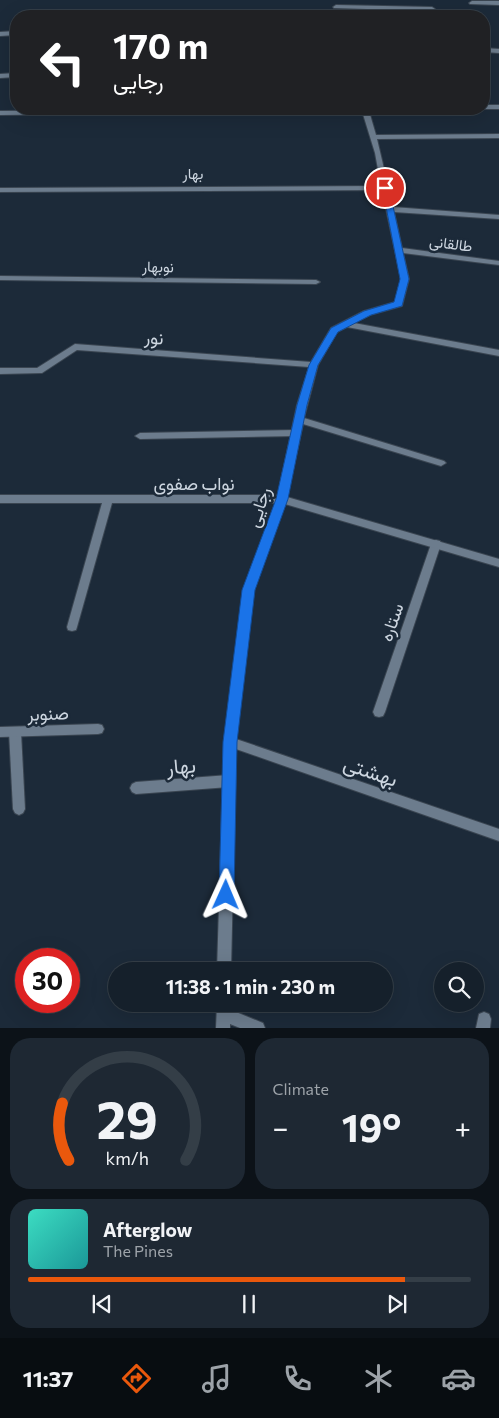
<!DOCTYPE html>
<meta charset="utf-8">
<style>
:root{--surface:#15202b;--page:#1e2833;--text:#f1f3f6;--muted:#9da3a9;--line:#343e47;--accent:#ea580c}
body{margin:0;font-family:Commissioner,Vazirmatn,sans-serif;background:var(--page);color:var(--text);height:100vh;display:flex;flex-direction:column;font-size:19px;white-space:nowrap}
*{box-sizing:border-box;margin:0}
p{font-size:16px;color:var(--muted)}
.icon{flex:none;width:28px;height:28px;fill:none;stroke:currentColor;stroke-width:2;stroke-linecap:round;stroke-linejoin:round}
.map{position:relative;height:1028px;overflow:hidden}
.details{display:flex;flex-direction:column;gap:10px;padding:10px;background:#0c1218;flex:1}
.details>*{flex:none}
.hud{position:absolute;left:10px;top:10px;width:480px;height:105px;border-radius:20px;box-shadow:0 5px 20px #0002,0 0 0 1px var(--line);background:#202124;color:#fff;overflow:hidden}
.tools{position:absolute;left:434px;top:962px;display:grid;gap:10px}
.tools a{display:grid;place-items:center;width:50px;height:50px;border-radius:50%;background:var(--surface);box-shadow:0 5px 20px #0002,0 0 0 1px var(--line);font-size:25px}
.speed{position:absolute;left:15px;top:948px;display:flex;gap:10px;font-size:25px;font-weight:700;text-align:center}
.speed>*{display:grid;place-content:center;width:65px;height:65px;border-radius:50%;background:var(--surface);box-shadow:0 5px 20px #0002,0 0 0 1px var(--line);line-height:1}
.speed .limit{border:8px solid #d22;background:#fff;color:#111}
.pin{position:absolute;display:grid;place-items:center;width:42px;height:42px;color:#fff;margin:-21px;border:2px solid #fff;border-radius:50%;box-shadow:0 1px 5px #0007}
.me{position:absolute;width:55px;margin:-28px;rotate:1deg;stroke-linejoin:round;filter:drop-shadow(0 0 4px #0008)}
.turn{display:flex;align-items:center;gap:18px;height:105px;padding:0 20px;font-size:22px}
.turn .icon{width:65px;height:65px;stroke-width:2.5}
.turn b{display:block;font-size:35px;line-height:42px}
.big{font-size:38px;font-weight:700;line-height:1.1}
.details .card{flex:1;display:flex;flex-direction:column;justify-content:center;gap:8px;min-width:0;padding:0 18px;border-radius:20px;background:var(--page)}
.details .dial{align-items:center;gap:0}
.dial svg{height:130px;overflow:visible;fill:none;stroke:var(--line);stroke-width:7;stroke-linecap:round;text-anchor:middle}
.dial text{fill:var(--text);stroke:none}
.song{display:flex;align-items:center;gap:15px}
.cover{width:60px;height:60px;border-radius:8px;background:linear-gradient(135deg,hsl(170 70% 55%),hsl(180 70% 35%))}
.played{height:5px;border-radius:2px;background:linear-gradient(90deg,var(--accent) 85%,var(--line) 85%)}
.keys{display:flex;justify-content:space-around;direction:ltr}
.heat{display:flex;justify-content:space-between;align-items:center;font-size:28px;direction:ltr}
.details .tiles{flex:1;display:grid;gap:10px;grid-template-columns:1fr 1fr}
.card:last-child{grid-column:span 2}
.trip{position:absolute;left:108px;top:962px;width:285px;height:50px;border-radius:25px;background:var(--surface);box-shadow:0 5px 20px #0002,0 0 0 1px var(--line);font-weight:700;line-height:50px;text-align:center}
.tab-bar{display:flex;height:80px;justify-content:space-around;align-items:center;background:#080d11;color:var(--muted)}
.tab-bar .icon{width:35px;height:35px}
.tab-bar .active{color:var(--accent)}
.tab-bar b{font-size:22px;color:var(--text)}
.map>svg:first-child{display:block}
.lines{fill:none;stroke-linecap:round;stroke-linejoin:round}
.lane-casing{stroke:#3a4551;stroke-width:2}
.street-casing{stroke:#3a4551;stroke-width:2}
.lane{fill:#6c7c8d;fill-rule:evenodd}
.street{fill:#6c7c8d;fill-rule:evenodd}
.route{fill:#1a73e8;stroke:#114b97}
.labels{text-anchor:middle;dominant-baseline:central;stroke-width:5;stroke-linejoin:round;paint-order:stroke}
.far-street-label{font-size:15px;fill:#cdd6e0;stroke:#1c2a39}
.street-label{font-size:18px;fill:#cdd6e0;stroke:#1c2a39}
.near-street-label{font-size:21px;fill:#cdd6e0;stroke:#1c2a39}
</style>
<div class="map">
<svg width="499" height="1028" viewBox="0 0 499 1028">
<rect width="100%" height="100%" fill="#1c2a39"/>
<g class="lines">
<defs>
<g id="lane">
<path d="M296 430 301 433 296 436 140 439 135 436 140 433Z"/>
<path d="M436 540 440 541 441 544 385 712 383 716 379 717 375 716 373 712 431 544 432 541Z"/>
<path d="M15 727 19 728 21 732 25 809 23 813 19 815 15 813 13 809 9 732 11 728Z"/>
<path d="M229 775 233 777 235 781 233 785 229 787 136 794 132 792 130 788 132 784 136 782Z"/>
<path d="M484 1012 489 1014 491 1019 490 1028H476L479 1014Z"/>
</g>
<g id="street">
<path d="M472 1H499V5L470 4 469 3Z"/>
<path d="M336 5 432 7 435 9 432 11 334 8 333 7Z"/>
<path d="M339 14 342 16H333L334 15Z"/>
<path d="M16 31V35L0 36V32Z"/>
<path d="M484 48 499 49V53L484 52Z"/>
<path d="M16 73V77L0 78V74Z"/>
<path d="M484 105H499V109H483Z"/>
<path d="M219 109H382L379 111H369L376 135 499 134V138L377 139 393 207 499 215V219L394 212 402 248 499 261V265L403 253 409 279 402 306 370 315 354 323 499 350V356L347 327 337 332 318 365 304 418 444 461 446 463 441 466 303 424 287 497 499 559V567L285 504 254 590 236 739 499 829V841L236 749 231 971H217L224 742 244 590 276 503H112L77 627 76 630 72 631 68 630 67 627 102 503H0V495H278L297 405 309 367 77 350 42 373 0 374V368H37L75 344 311 362 331 328 364 311 395 302 401 279 382 190 0 192V188L381 186 375 153 362 111 0 115V111Z"/>
<path d="M0 276 316 280 320 282 316 284 0 280Z"/>
<path d="M98 724 102 725 104 729 102 733 98 734 0 737V727Z"/>
<path d="M217 1004H231V1010L263 1023 265 1028H240L230 1024V1028H216Z"/>
</g>
</defs>
<use href="#lane" class="lane-casing"/>
<use href="#street" class="street-casing"/>
<use href="#lane" class="lane"/>
<use href="#street" class="street"/>
</g>
<path class="route" d="M382 186 389 188 409 279 402 306 371 315 338 332 318 365 307 405 288 499 255 590 237 742 234 895 231 900 226 903 221 900 219 895 223 742 242 590 276 499 297 405 309 365 331 328 364 311 394 302 400 279Z"/>
<g class="labels">
<g class="far-street-label">
<text x="193" y="173">بهار</text>
<text transform="translate(451 243) rotate(7)">طالقانی</text>
<text transform="translate(158 266) rotate(1)">نوبهار</text>
</g>
<g class="street-label">
<text transform="translate(154 337) rotate(4)">نور</text>
<text x="194" y="483">نواب صفوی</text>
<text transform="translate(258 507) rotate(-72)">رجایی</text>
<text transform="translate(391 622) rotate(-71)">ستاره</text>
<text transform="translate(48 713) rotate(-2)">صنوبر</text>
</g>
<g class="near-street-label">
<text transform="translate(181 765) rotate(-5)">بهار</text>
<text transform="translate(371 770) rotate(19)">بهشتی</text>
</g>
</g>
</svg>
<div class="tools">
<a><svg class="icon" aria-label="search" viewBox="0 0 24 24"><circle cx="10" cy="10" r="6"/><path d="M15 15l6 6"/></svg></a>
</div>
<div class="speed"><div class="limit">30</div></div>
<div class="pin" style="left:385px;top:188px;background:#d93025"><svg class="icon" aria-label="arrive" viewBox="0 0 24 24"><path d="M6 21V4h12l-3 4 3 4H6"/></svg></div>
<svg class="me" style="left:226px;top:895px" viewBox="-20 -20 40 40"><path d="M0-17L14 15 0 8-14 15z" fill="#1a73e8" stroke="#fff" stroke-width="4"/></svg>
<div class="trip">11:38 · 1 min · 230 m</div>
<div class="hud">
<div class="turn"><svg class="icon" aria-label="left" viewBox="0 0 24 24"><path d="M17 20v-9H6M10 6l-5 5 5 5"/></svg><div><b>170 m</b>رجایی</div></div>
</div>
</div>
<section class="details">
<div class="tiles">
<div class="card dial"><svg viewBox="0 0 100 80">
<path d="M14 69A42 42 0 1 1 86 69"/>
<path d="M14 69A42 42 0 0 1 10 34" stroke="#ea580c"/>
<text x="50" y="56" font-size="32" font-weight="700">29</text>
<text x="50" y="72" font-size="11">km/h</text>
</svg></div>
<div class="card"><p>Climate</p>
<div class="heat"><a>−</a><b class="big">19°</b><a>+</a></div>
</div>
<div class="card">
<div class="song"><i class="cover"></i><div><b>Afterglow</b><p>The Pines</p></div></div>
<div class="played"></div>
<div class="keys"><svg class="icon" aria-label="previous" viewBox="0 0 24 24"><path d="M18 5L8 12l10 7zM5 5v14"/></svg><svg class="icon" aria-label="pause" viewBox="0 0 24 24"><path d="M8 5v14M16 5v14"/></svg><svg class="icon" aria-label="next" viewBox="0 0 24 24"><path d="M6 5l10 7-10 7zM19 5v14"/></svg></div>
</div>
</div>
</section>
<nav class="tab-bar">
<b>11:37</b>
<svg class="icon active" aria-label="directions" viewBox="0 0 24 24"><path d="M12 3l9 9-9 9-9-9zM9 14v-3h6M13 9l2 2-2 2"/></svg>
<svg class="icon" aria-label="music" viewBox="0 0 24 24"><path d="M9 18V5l10-2v13"/><circle cx="6" cy="18" r="3"/><circle cx="16" cy="16" r="3"/></svg>
<svg class="icon" aria-label="phone" viewBox="0 0 24 24"><path d="M5 4h4l2 5-3 2q2 4 5 5l2-3 5 2v4C11 20 4 13 5 4z"/></svg>
<svg class="icon" aria-label="climate" viewBox="0 0 24 24"><path d="M12 3v18M4 7l16 10M4 17L20 7"/></svg>
<svg class="icon" aria-label="car" viewBox="0 0 24 24"><path d="M5 17H2v-5l4-1 3-4h7l3 4 3 1v5h-3M9 17h6M6 11h13"/><circle cx="7" cy="17" r="2"/><circle cx="17" cy="17" r="2"/></svg>
</nav>
